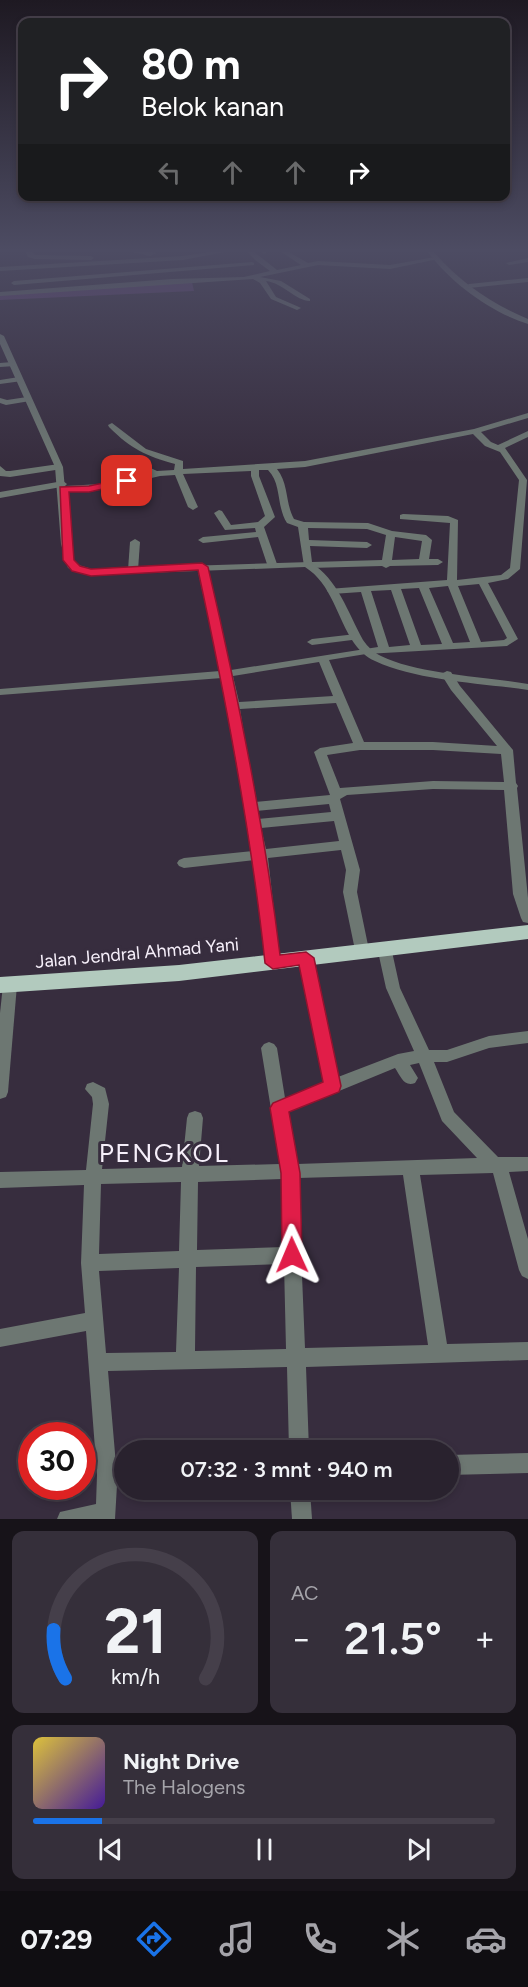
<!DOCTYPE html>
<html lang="id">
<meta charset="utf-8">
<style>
:root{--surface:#29222e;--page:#352f3a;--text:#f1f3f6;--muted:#a5a4aa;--line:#453f4a;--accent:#1a73e8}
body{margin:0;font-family:Figtree,sans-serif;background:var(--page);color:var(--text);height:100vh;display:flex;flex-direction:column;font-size:22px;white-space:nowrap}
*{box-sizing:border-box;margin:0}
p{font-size:20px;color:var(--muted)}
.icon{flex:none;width:33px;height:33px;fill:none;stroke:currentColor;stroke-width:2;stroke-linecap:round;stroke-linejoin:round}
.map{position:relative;height:1519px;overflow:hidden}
.sheet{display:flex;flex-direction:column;gap:12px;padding:12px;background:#171319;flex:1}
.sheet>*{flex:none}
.guide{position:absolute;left:18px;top:18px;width:492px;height:183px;border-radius:12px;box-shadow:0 3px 9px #0003,0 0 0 2px var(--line);background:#202124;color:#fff;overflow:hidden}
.speed{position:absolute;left:18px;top:1422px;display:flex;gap:12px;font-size:30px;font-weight:700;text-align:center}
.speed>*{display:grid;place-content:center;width:78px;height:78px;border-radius:50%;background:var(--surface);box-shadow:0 3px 9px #0003,0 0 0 2px var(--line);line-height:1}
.speed .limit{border:9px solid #d22;background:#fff;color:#111}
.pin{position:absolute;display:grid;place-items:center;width:51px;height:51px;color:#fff;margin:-26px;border-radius:12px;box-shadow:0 3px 9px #0006}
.me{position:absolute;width:66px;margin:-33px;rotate:359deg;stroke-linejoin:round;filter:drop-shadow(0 0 4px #0008)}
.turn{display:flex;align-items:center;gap:21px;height:126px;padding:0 24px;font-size:27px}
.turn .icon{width:78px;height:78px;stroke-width:2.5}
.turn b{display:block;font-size:42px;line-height:51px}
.lanes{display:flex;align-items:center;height:57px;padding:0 24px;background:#0003;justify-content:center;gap:30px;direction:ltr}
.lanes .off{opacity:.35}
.big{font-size:45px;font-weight:600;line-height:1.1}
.sheet .card{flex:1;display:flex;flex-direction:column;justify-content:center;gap:9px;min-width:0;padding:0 21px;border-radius:12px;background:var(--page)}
.sheet .dial{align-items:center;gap:0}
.dial svg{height:156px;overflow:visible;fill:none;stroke:var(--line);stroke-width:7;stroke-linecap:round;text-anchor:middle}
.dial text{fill:var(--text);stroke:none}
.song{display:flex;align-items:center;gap:18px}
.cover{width:72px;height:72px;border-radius:9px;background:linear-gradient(135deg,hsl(50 70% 55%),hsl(260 70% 35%))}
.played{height:6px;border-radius:3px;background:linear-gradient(90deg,var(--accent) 15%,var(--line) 15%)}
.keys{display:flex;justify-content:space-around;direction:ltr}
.heat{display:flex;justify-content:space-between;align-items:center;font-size:33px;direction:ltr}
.sheet .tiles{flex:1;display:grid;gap:12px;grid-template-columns:1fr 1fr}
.card:last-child{grid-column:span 2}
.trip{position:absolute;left:114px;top:1440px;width:345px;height:60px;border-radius:30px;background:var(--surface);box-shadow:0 3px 9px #0003,0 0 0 2px var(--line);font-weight:600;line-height:60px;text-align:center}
.menu{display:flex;height:96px;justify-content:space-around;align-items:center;background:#100e12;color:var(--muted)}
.menu .icon{width:42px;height:42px}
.menu .active{color:var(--accent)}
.menu b{font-size:27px;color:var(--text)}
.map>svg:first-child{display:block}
.green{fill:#624174}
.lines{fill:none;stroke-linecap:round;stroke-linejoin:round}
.minor{fill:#6d7772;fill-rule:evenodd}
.tertiary{fill:#6d7772;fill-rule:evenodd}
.trunk{fill:#b2cabe;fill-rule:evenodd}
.route{fill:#e11d48;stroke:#92132f;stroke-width:1.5}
.labels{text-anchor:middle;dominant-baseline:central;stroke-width:6;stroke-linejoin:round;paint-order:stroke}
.street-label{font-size:18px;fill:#f6effa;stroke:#372d3e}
.near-quarter-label{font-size:26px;letter-spacing:1.5px;fill:#f6effa;stroke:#372d3e}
</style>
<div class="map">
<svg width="528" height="1519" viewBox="0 0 528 1519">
<rect width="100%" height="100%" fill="#372d3e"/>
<path class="green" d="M192 282 194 291 0 300V294Z"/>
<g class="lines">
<g class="minor">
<path d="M25 251H31L35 255 91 256 94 258 91 260 35 259 28 257Z"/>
<path d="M128 251H148L156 253 150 256Z"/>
<path d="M217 251H230L183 260 0 271V267L183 256Z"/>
<path d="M247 251H253L277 270 301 265 280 251H287L308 263 318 261 390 265 435 257 438 259 390 269 318 265 260 277 281 281 310 299V301C296 301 283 283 266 281L276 297 299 307 301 308 297 310 271 299 260 283 253 279 0 296V292L172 279 244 277 270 271 255 260Z"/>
<path d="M260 251H266L267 252 264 254Z"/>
<path d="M528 258V262L509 265 506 263Z"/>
<path d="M252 262 254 263V265L14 285 11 283 14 281Z"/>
<path d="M528 278V282L469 288 466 286 469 284Z"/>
<path d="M12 362H15V366L0 367V363Z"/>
<path d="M19 377 23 379 22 381 0 384V380Z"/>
<path d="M27 397 31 399 30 401 6 405 0 403V398L7 400Z"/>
<path d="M528 413V418L481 432 491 442 498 445 528 431V437L505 448 527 480 520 569 508 579 488 583 518 639 507 646 366 654 329 660 364 742H433L497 746 451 690 441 674 447 671 451 672 460 686 513 750 516 783 518 786 517 788 528 898V923L523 922 521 918 513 894 504 790 433 789 347 795 340 799 360 870 357 892 369 950 367 954 362 955 357 954 355 950 343 892 346 870 341 850 268 858 280 963 278 967 273 969 268 967 266 963 255 860 184 868 179 866 177 863 179 860 184 858 253 851C239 793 235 735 222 678L0 695V689L220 671 197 567 202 564 207 567 231 670 378 647 361 592 332 594 327 591 328 589 447 580 450 523 400 519V515L403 514 448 516 458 520 457 580 501 575 510 568 519 480 500 452 485 446 473 434 305 467 277 469C289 484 285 503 294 519L304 522 368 523 392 531 426 535 432 540 429 559H438L443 562 438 565 390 566 386 568 382 566 310 568 304 566 298 527 287 523C276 506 282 484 268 470H259V476L275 517 264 527 277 564 272 567 267 564 258 537 203 543 198 540 203 537 256 532 255 528 225 530 214 513 219 510 222 511 231 525 258 522 265 516 251 476V471L183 474 198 507 193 510 188 507 175 475 160 476 101 490 64 492 59 489 61 487 0 498V492L63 481 67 484 65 486 101 484 120 480 104 466 103 464 107 461 129 478 148 473 122 461V457L125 456 157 471 174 470 175 464C146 456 131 449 109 427L108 425 112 423 146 449 183 461V469L305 461 474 429ZM308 528 367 529 386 535 382 560 312 562 310 546 367 548 372 545 367 542 309 540ZM395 537 422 541 419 559 392 560ZM479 584 507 638 504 640 481 642 458 586ZM448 586 470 642 453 643 429 588ZM419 588 442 644 421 645 401 589ZM391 590 410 645 389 647 371 591ZM319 662 333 696 239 702 233 676ZM336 703 353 743 320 748 314 752 330 795 255 802 240 709ZM360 750H433L501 754 504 782 433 781 340 788 327 755ZM329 804 331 812 258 819 256 811ZM334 821 339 841 266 849 261 828Z"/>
<path d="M59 464 62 465V469L10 477 0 476V466L6 471H10Z"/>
<path d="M135 539 140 542 138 570 133 573 128 570 130 542Z"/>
<path d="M356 634 361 637 360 639 312 645 307 642 312 639Z"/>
<path d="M384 942 389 943 391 947 400 988 429 1050H447L489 1036 528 1031V1043L489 1048 447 1062H434L454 1112 498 1157H528V1171L509 1172 528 1239V1279L522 1276 519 1270 493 1173 420 1175 447 1344 528 1342V1360L306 1367 309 1450H289L287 1367 108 1371 116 1465H124V1485H117L115 1519H57L60 1512 96 1504 97 1475 86 1331 0 1347V1329L85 1313 81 1263 84 1185 0 1188V1172L86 1170 93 1104 92 1097 85 1089 87 1084 93 1082 105 1088 109 1104 102 1169 182 1167 187 1118 189 1113 195 1111 201 1113 203 1118 199 1166 280 1164 261 1048 264 1044 269 1042 274 1044 277 1048 285 1098 323 1083 299 958 301 954 306 952 311 954 313 958 338 1077 398 1054 414 1051 386 988 377 947 379 943ZM419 1063 442 1121 477 1158 297 1164 288 1112 395 1068C401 1077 404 1087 415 1083L418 1078 410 1065ZM403 1175 428 1345 305 1348 298 1178ZM282 1179 284 1247 197 1250 198 1182ZM181 1182 179 1251 99 1254 101 1184ZM284 1264 286 1349 195 1351 196 1267ZM179 1268 176 1352 106 1353 99 1271Z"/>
<path d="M10 979 15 981 17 985 8 1092 6 1097 0 1099V1013L3 985 5 981Z"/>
<path d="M528 1453V1473L448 1475V1455Z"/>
<path d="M290 1490H310L312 1519H292Z"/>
</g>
<g class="tertiary">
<path d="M427 251H433C458 281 492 304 528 319V324C490 312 451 283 427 251Z"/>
<path d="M0 334 4 336 63 467 70 544 75 564 92 569 310 562C338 579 348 613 363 640 368 647 373 652 381 656 417 674 487 677 528 684V690C481 683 418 681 375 661 366 657 360 651 354 643 337 618 332 584 305 567L91 575 68 568 61 544 55 467 0 344Z"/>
</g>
<path class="trunk" d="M528 925V939L179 981 0 993V977L179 965Z"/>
</g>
<linearGradient id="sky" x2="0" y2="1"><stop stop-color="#1e1922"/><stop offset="0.54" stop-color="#4d4c63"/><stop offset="1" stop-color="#4d4c63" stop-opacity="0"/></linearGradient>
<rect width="528" height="463" fill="url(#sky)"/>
<path class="route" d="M127 478H130V483L89 492H69L74 560 80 566 91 569 202 563 208 567C238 695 264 824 280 955L306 952 314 958 341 1086 339 1092 289 1112 300 1173 302 1255 299 1262 292 1265 285 1262 282 1255 281 1173 270 1108 273 1103 323 1082 299 965 273 969 265 963C251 831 226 700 198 570L91 576 72 571 63 560 60 487 89 486Z"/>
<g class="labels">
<g class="street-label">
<text transform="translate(137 953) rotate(-5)">Jalan Jendral Ahmad Yani</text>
</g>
<g class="near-quarter-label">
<text x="164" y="1153">PENGKOL</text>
</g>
</g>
</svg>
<div class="speed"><div class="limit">30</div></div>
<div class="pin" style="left:127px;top:481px;background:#d93025"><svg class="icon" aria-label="arrive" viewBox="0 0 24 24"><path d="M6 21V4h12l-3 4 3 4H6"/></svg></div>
<svg class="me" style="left:292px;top:1255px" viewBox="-20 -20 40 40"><path d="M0-17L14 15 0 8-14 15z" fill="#e11d48" stroke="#fff" stroke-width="4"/></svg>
<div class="trip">07:32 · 3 mnt · 940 m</div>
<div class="guide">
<div class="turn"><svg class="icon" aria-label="right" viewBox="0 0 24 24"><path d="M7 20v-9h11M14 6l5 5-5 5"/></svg><div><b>80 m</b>Belok kanan</div></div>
<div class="lanes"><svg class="icon off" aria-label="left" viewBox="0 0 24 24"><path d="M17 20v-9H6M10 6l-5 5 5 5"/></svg><svg class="icon off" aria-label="ahead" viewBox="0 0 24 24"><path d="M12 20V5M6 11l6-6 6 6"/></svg><svg class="icon off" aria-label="ahead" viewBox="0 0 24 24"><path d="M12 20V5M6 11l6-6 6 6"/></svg><svg class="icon" aria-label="right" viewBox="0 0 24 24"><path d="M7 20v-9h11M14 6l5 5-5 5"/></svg></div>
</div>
</div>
<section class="sheet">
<div class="tiles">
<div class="card dial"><svg viewBox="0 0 100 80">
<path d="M14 69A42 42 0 1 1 86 69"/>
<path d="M14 69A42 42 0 0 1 8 44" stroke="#1a73e8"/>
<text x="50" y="56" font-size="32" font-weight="700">21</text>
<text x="50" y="72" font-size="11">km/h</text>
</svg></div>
<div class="card"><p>AC</p>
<div class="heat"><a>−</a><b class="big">21.5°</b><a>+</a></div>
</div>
<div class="card">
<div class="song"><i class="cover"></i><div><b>Night Drive</b><p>The Halogens</p></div></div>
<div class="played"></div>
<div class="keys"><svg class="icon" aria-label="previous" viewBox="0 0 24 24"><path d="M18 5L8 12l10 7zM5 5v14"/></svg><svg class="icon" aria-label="pause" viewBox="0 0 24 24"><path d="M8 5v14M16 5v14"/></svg><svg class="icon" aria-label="next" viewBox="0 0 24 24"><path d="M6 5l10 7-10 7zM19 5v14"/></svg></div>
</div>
</div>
</section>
<nav class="menu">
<b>07:29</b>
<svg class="icon active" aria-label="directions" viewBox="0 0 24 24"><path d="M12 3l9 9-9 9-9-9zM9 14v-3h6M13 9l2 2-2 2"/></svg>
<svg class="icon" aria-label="music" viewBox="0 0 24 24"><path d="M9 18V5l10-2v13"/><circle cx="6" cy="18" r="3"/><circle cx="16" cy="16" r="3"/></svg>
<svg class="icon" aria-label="phone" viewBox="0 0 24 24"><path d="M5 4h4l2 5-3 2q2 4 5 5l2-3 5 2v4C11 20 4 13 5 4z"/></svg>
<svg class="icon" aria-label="climate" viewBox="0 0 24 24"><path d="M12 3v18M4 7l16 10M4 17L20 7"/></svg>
<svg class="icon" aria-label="car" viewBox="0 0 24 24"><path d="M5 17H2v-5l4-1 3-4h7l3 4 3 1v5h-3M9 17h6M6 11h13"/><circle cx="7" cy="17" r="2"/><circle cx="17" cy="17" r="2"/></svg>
</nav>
